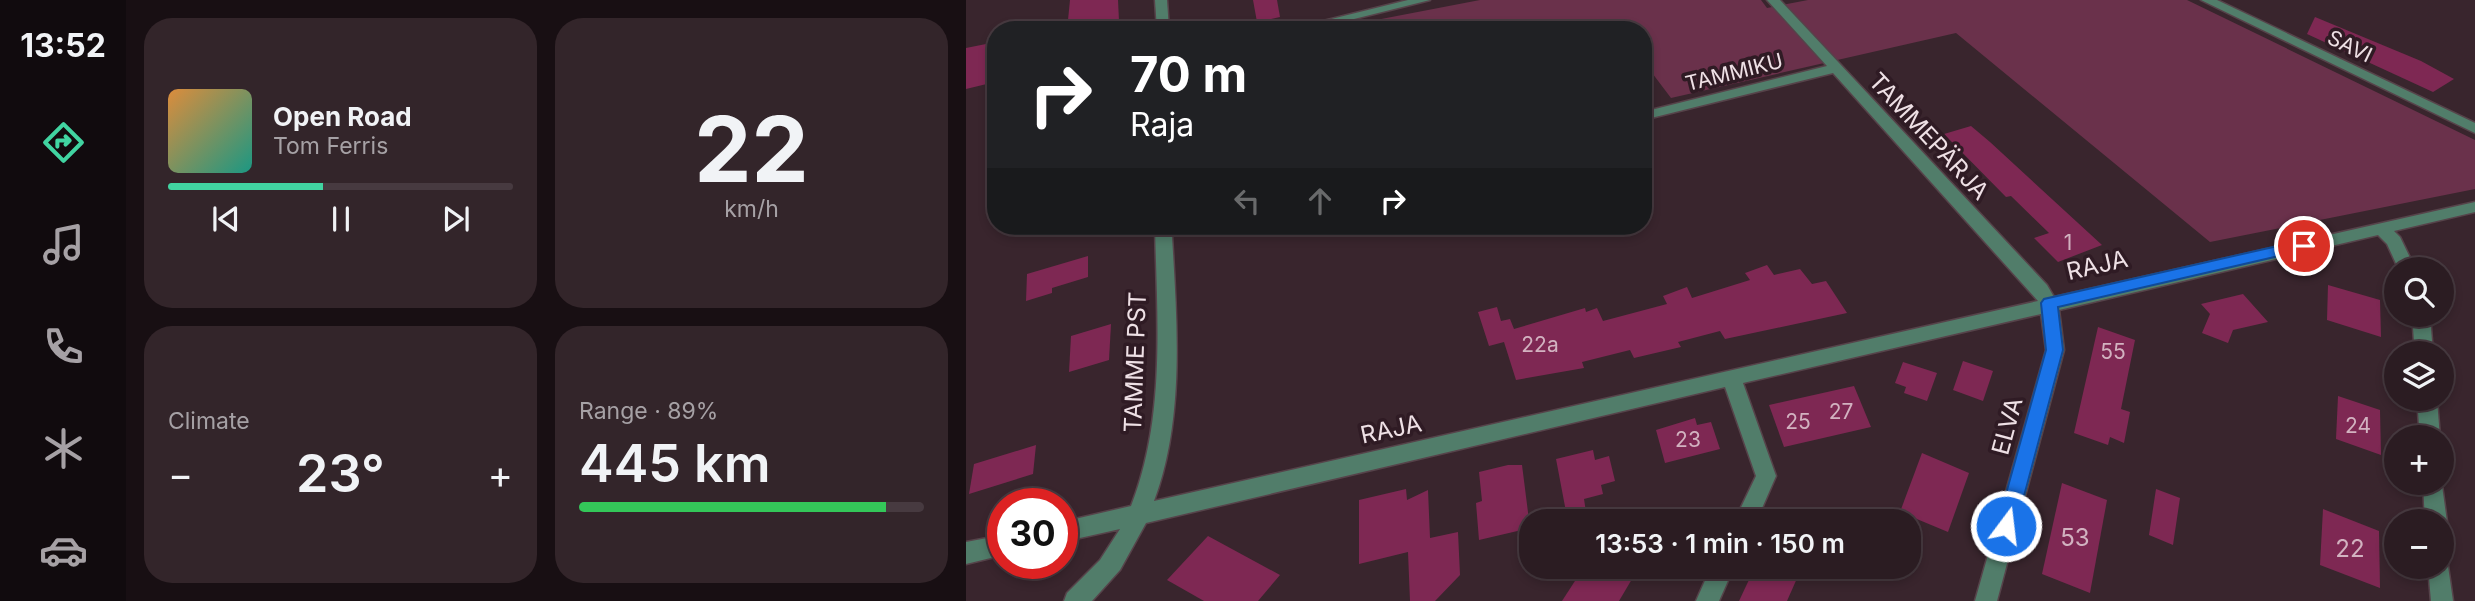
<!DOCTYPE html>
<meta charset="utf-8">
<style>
:root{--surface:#2b1c22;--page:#33252a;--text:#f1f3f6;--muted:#a6a1a5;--line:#473a40;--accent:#41d4a1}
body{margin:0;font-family:Inter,sans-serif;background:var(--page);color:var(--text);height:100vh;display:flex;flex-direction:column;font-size:26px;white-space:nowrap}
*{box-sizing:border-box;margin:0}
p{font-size:23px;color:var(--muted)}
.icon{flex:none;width:38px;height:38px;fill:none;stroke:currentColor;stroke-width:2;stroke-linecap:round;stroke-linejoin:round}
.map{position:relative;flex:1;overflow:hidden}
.side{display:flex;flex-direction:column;gap:18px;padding:18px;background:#180f13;width:840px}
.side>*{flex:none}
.hud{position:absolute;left:21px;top:21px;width:665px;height:214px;border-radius:28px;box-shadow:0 4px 10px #0003,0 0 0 2px var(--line);background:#202124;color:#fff;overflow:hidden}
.buttons{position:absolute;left:1418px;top:257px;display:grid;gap:14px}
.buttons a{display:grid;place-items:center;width:70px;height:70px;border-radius:50%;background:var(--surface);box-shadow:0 4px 10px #0003,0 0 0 2px var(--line);font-size:35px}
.speed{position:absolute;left:21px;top:488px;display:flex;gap:14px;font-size:35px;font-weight:700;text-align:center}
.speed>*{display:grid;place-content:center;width:91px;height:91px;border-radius:50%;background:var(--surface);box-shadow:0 4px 10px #0003,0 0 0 2px var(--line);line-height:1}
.speed .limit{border:10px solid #d22;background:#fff;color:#111}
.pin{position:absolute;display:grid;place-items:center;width:60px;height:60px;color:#fff;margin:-30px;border:4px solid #fff;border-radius:50%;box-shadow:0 2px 7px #0007}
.me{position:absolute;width:77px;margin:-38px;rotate:15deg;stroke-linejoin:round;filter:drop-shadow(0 0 5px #0008)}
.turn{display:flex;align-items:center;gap:24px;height:147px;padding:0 28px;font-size:32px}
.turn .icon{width:91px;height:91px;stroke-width:2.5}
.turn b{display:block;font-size:49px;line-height:60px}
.lanes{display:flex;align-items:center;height:66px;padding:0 28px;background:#0003;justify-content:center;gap:35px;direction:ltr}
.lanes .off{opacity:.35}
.big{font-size:52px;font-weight:600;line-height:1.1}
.side .card{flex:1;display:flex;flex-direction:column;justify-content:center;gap:10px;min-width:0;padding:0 24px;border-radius:28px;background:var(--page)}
.side .dial{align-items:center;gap:0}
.dial b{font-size:91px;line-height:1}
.song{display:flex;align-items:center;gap:21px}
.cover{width:84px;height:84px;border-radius:10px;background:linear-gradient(135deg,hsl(30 70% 55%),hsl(170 70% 35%))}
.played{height:7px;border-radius:4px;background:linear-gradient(90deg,var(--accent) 45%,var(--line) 45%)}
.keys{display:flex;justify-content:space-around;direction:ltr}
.heat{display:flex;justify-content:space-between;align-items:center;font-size:38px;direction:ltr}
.charge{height:10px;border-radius:5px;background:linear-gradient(90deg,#34c759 89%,var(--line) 0)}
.side .tiles{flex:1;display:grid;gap:18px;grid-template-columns:repeat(2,1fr)}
.trip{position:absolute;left:553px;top:509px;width:402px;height:70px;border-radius:28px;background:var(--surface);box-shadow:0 4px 10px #0003,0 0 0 2px var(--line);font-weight:600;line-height:70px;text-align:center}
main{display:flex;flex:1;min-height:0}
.tab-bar{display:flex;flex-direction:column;width:126px;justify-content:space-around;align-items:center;background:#110b0e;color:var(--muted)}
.tab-bar .icon{width:49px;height:49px}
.tab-bar .on{color:var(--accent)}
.tab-bar b{font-size:32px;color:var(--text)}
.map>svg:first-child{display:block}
.green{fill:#6a314b}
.building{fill:#7e2853}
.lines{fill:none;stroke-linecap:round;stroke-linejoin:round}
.minor-casing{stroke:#56434a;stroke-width:3}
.minor{fill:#517d6a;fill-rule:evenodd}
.route{fill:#1a73e8;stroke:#114b97;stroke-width:2}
.labels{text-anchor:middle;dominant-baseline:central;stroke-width:7;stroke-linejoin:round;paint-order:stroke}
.far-street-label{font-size:21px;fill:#eee0e5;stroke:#2f1b24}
.number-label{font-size:21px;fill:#d2b2c0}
.street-label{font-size:24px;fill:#eee0e5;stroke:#2f1b24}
.near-number-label{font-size:24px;fill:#d2b2c0}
</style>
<main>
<nav class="tab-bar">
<b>13:52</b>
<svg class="icon on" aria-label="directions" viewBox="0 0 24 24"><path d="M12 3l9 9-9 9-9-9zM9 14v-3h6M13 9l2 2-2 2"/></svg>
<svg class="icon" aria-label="music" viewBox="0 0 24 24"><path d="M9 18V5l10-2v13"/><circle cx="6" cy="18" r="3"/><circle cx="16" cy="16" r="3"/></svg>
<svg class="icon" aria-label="phone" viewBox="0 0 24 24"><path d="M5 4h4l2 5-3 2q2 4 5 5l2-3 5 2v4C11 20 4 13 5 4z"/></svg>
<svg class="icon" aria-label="climate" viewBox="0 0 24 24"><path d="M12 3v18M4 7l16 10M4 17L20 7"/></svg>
<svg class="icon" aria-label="car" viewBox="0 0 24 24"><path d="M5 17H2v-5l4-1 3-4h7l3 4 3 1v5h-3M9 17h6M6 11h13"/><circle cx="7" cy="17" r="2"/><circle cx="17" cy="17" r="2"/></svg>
</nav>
<section class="side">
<div class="tiles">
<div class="card">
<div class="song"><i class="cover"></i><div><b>Open Road</b><p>Tom Ferris</p></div></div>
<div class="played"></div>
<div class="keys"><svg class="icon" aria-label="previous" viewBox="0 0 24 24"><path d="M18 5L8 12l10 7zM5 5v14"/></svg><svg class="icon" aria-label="pause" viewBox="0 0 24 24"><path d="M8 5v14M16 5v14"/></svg><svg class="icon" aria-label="next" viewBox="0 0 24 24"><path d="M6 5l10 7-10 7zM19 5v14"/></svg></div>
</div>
<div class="card dial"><b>22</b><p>km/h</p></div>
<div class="card"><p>Climate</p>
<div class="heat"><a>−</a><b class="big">23°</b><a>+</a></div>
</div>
<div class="card"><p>Range · 89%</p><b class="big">445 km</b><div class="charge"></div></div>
</div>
</section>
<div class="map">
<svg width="1509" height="601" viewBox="0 0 1509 601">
<rect width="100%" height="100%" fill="#39252d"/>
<path class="green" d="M514 0H795L801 8 842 0H1221L1509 140V189L1244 242 990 33 705 98 677 61V30L651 27 638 30H358Z"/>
<g class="building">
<path d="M104 0H152L153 21 128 30H101Z"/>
<path d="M287 0H311L314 17 291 22Z"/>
<path d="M1349 17 1455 61 1488 79 1467 92 1341 34Z"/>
<path d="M30 42 29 82 0 89V48Z"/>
<path d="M1005 126 1024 142 1136 245 1092 262 1068 238 1083 233 1045 196 1040 197 978 134Z"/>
<path d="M122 256V277L86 288V293L60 301 61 274Z"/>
<path d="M801 265 808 275 834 269 846 284 860 281 881 313 759 339 754 331 712 342 715 347 668 358 664 350 616 362 618 368 550 380 538 342 523 346 512 312 531 307 535 321 544 319 548 329 619 308 620 312 631 308 637 321 701 304 697 296 721 287 726 298 784 280 779 273Z"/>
<path d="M1362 285 1414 300 1415 337 1361 320Z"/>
<path d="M1277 294 1302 322 1267 330 1262 343 1236 333 1244 314 1235 304Z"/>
<path d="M145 324 143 360 103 372 105 336Z"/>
<path d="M1132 327 1169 340 1155 409 1164 412 1158 443 1144 437 1142 445 1108 433Z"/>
<path d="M997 361 1027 371 1017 401 987 390Z"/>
<path d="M937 362 971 373 961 401 938 393 940 387 929 383Z"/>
<path d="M888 386 905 427 818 447 803 405Z"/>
<path d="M1372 396 1414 410 1415 455 1370 439Z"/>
<path d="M729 418 731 425 745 422 754 449 699 463 690 430Z"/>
<path d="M70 445 67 474 3 494 8 464Z"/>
<path d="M627 450 629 460 643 456 649 481 635 485 637 494 618 499 620 512 601 517 590 459Z"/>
<path d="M956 453 1003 473 982 532 934 512Z"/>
<path d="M542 465H556L564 528 513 540 510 503 516 501 513 472Z"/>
<path d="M1096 483 1141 500 1124 593 1076 574Z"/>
<path d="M440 489 441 500 462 490 464 538 492 532 494 575 469 601H444L442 552 393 564V500Z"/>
<path d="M1190 489 1214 498 1207 545 1183 535Z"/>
<path d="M1357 509 1413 531 1414 588 1354 565Z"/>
<path d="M242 536 314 575 292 601H238L201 580Z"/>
<path d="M618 567H642L666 579 653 601H596Z"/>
<path d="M789 567H836L821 601H773Z"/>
</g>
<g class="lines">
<defs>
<g id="minor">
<path d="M189 0H201L203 30H191Z"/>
<path d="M442 0H464L344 30H321Z"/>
<path d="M801 0H814L1081 285 1088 297 1509 202V212L1428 231 1434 237 1450 270H1433L1421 244 1412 235 1093 310 1098 350 1031 601H1009L1080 350 1075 314 777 383 810 476 790 522H768L790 476 759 387 180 523 154 570 126 601H98L101 593 134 560 154 529 96 542V522L165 506C200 417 191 319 189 226H232L230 230 206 236C211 322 219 418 188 501L1072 301 867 73 677 120V112L861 66Z"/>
<path d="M1235 0H1251L1509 123V133Z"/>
<path d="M1446 315H1464L1467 354H1449Z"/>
<path d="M1451 399H1471L1474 438H1454Z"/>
<path d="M1475 478 1481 522 1475 530V522H1459L1457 483H1475Z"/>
<path d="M37 535V555L0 564V542Z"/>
<path d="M1475 557 1481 559 1487 601H1465L1462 567H1475Z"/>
<path d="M745 567H768L753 601H730Z"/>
</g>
</defs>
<use href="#minor" class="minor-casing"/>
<use href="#minor" class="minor"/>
</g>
<path class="route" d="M1338 240 1345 246 1343 249 1092 307 1097 350 1050 526 1047 532 1040 535 1033 532 1031 526 1080 350 1075 303 1078 299Z"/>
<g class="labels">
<g class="far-street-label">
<text transform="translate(1384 46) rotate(26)">SAVI</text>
<text transform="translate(768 72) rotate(-14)">TAMMIKU</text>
</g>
<g class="number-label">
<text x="1102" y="242">1</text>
<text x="574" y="344">22a</text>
<text x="1147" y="351">55</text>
<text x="875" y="411">27</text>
<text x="832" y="421">25</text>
<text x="1392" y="425">24</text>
<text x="722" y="439">23</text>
</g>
<g class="street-label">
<text transform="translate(963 136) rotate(47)">TAMMEPÄRJA</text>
<text transform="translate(1131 265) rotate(-13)">RAJA</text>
<text transform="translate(169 362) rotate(-88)">TAMME PST</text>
<text transform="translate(1041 426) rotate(-75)">ELVA</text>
<text transform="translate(425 429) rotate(-12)">RAJA</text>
</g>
<g class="near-number-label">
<text x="1109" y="537">53</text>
<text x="1384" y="548">22</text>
</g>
</g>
</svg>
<div class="buttons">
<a><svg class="icon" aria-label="search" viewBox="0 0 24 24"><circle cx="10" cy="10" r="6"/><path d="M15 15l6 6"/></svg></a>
<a><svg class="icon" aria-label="layers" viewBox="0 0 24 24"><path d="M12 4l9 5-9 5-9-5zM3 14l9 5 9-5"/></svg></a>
<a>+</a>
<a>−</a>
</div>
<div class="speed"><div class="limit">30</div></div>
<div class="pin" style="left:1338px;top:246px;background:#d93025"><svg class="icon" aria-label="arrive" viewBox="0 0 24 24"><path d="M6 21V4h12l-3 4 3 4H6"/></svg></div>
<svg class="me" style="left:1040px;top:526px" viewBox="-20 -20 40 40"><circle r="17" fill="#1a73e8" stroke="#fff" stroke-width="3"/><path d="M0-11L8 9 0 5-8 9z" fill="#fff"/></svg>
<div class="trip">13:53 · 1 min · 150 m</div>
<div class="hud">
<div class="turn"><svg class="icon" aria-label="right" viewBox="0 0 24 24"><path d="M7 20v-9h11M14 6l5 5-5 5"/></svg><div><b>70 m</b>Raja</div></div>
<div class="lanes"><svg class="icon off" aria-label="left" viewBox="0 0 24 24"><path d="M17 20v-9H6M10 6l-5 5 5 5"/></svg><svg class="icon off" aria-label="ahead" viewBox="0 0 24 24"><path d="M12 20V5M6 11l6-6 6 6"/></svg><svg class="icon" aria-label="right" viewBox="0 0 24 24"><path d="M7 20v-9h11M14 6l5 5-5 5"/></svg></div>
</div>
</div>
</main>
